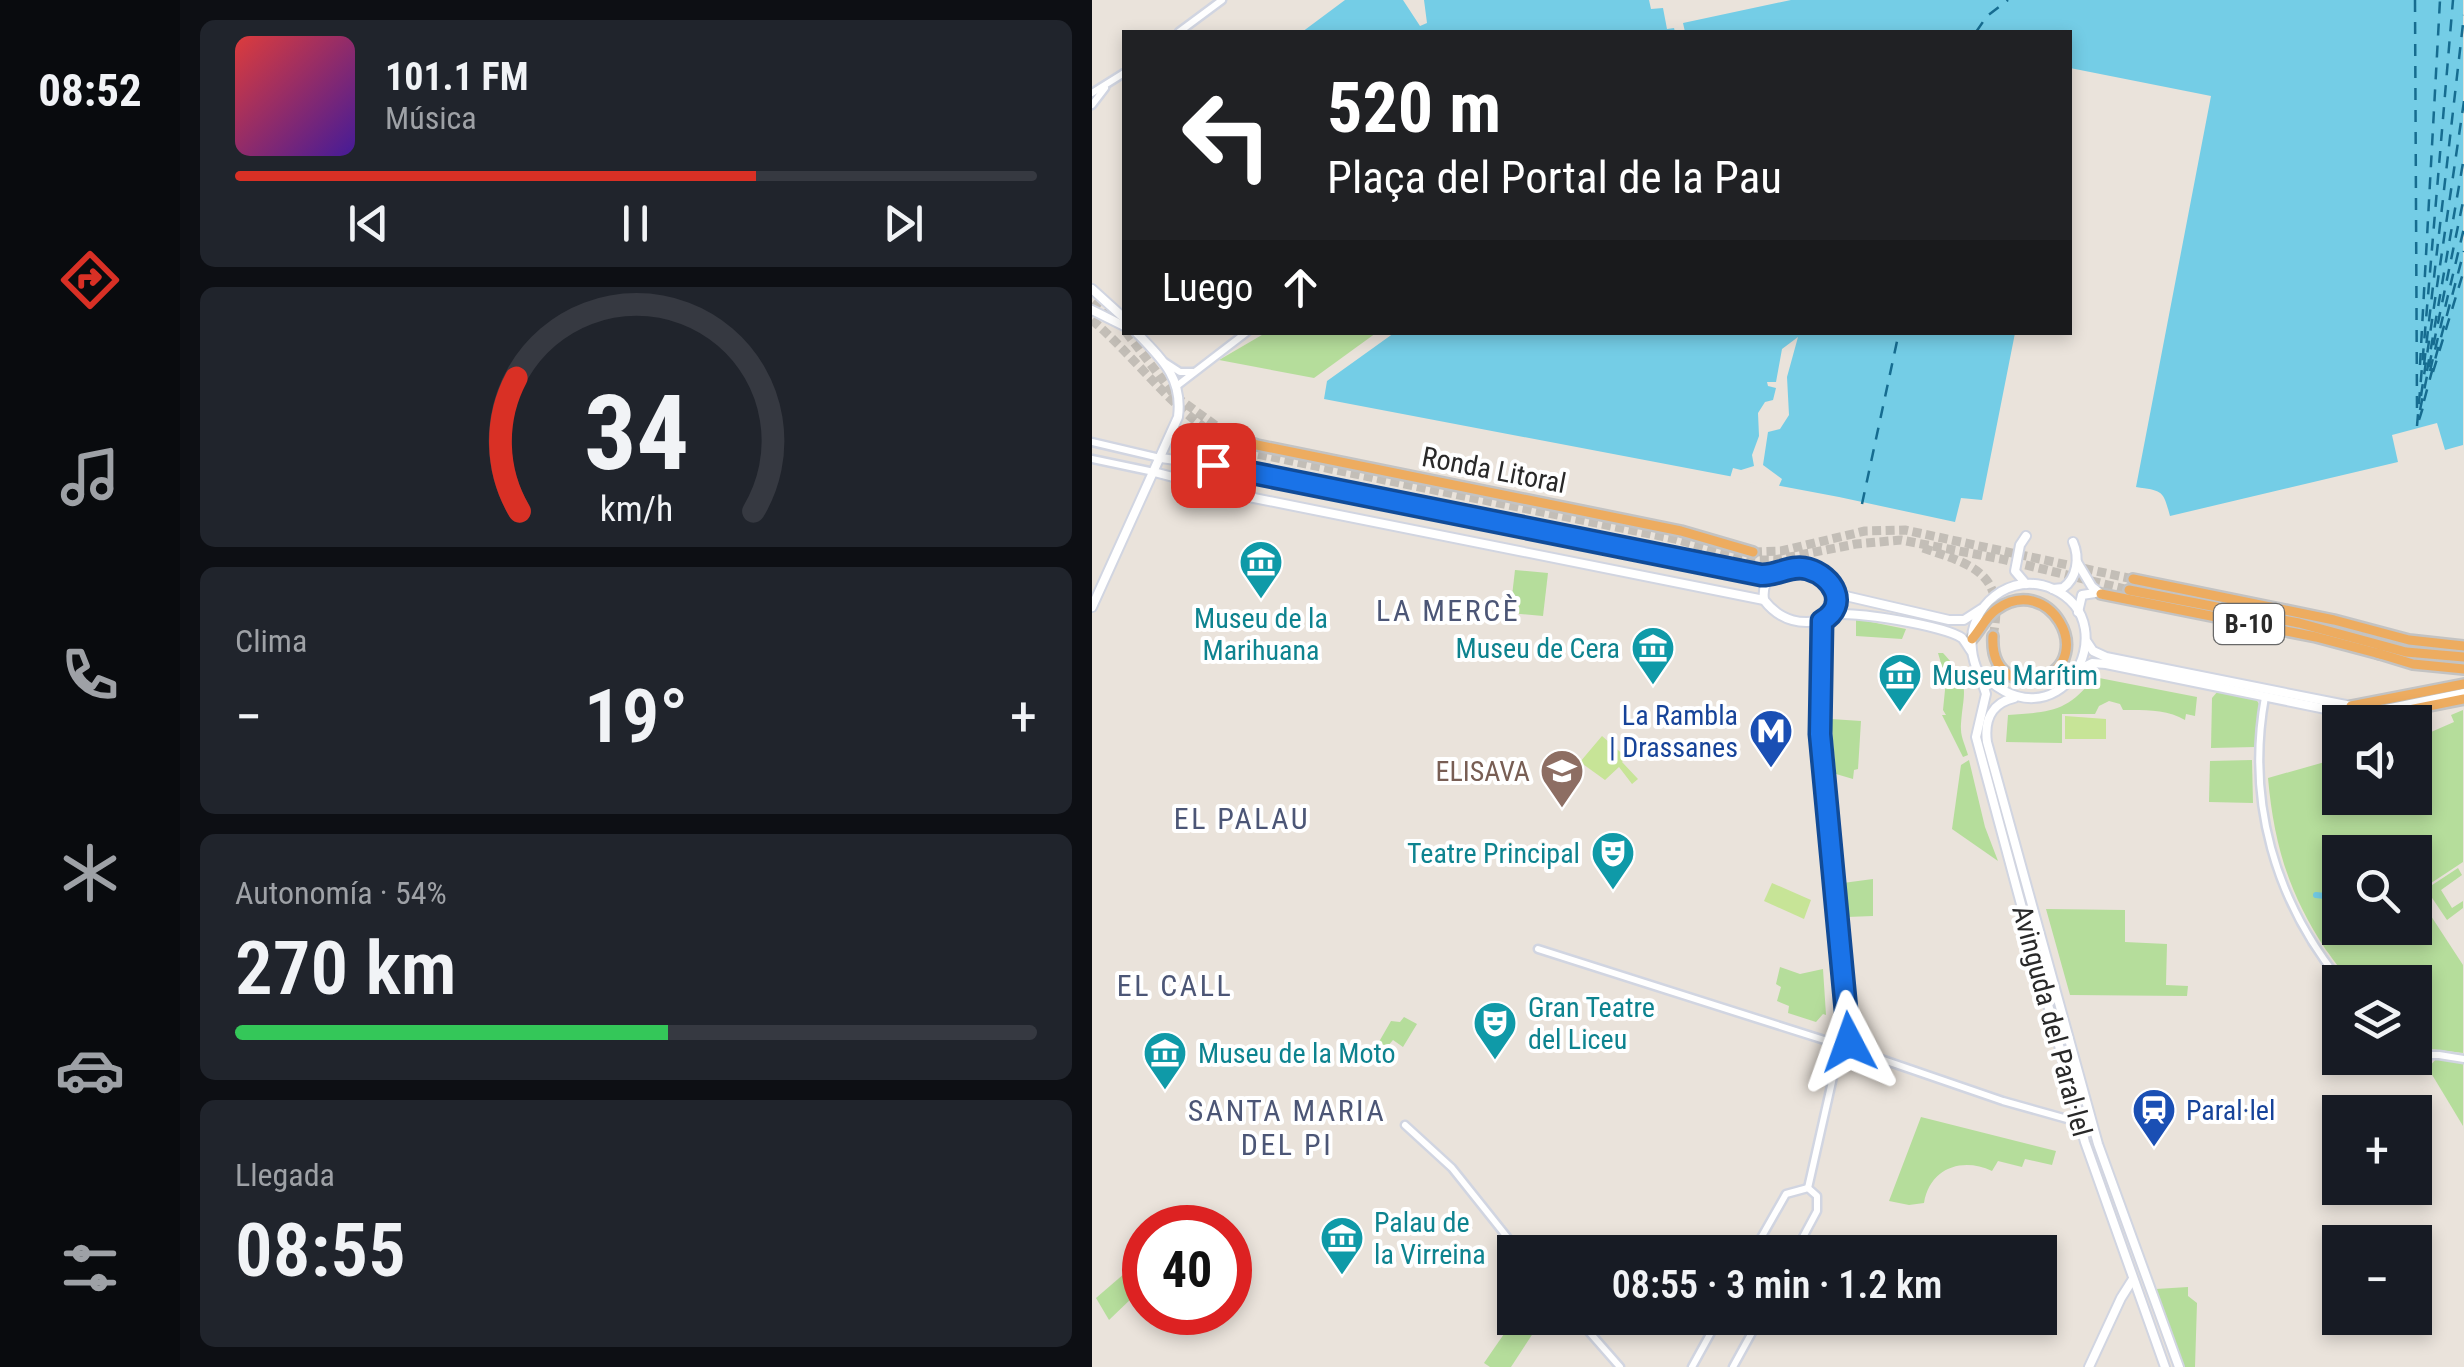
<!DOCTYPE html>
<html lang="es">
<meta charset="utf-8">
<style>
:root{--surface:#171b24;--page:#20242c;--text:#f1f3f6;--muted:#9ea1a6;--line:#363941;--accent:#d93025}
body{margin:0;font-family:"Roboto Condensed",sans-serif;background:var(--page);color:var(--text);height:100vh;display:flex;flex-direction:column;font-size:38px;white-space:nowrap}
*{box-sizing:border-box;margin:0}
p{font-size:32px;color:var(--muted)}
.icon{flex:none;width:55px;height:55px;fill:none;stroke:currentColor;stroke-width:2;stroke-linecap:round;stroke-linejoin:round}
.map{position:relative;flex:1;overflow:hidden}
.panel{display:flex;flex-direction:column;gap:20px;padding:20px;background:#0d0f14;width:912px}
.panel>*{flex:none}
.top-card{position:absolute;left:30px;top:30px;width:950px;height:305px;border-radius:0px;box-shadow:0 5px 15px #0003;background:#202124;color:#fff;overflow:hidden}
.controls{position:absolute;left:1230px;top:705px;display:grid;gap:20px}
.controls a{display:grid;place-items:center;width:110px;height:110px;border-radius:0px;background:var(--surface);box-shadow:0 5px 15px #0003;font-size:50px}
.speed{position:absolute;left:30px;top:1205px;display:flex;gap:20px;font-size:50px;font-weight:700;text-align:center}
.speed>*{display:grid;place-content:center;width:130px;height:130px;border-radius:50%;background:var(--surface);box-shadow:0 5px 15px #0003;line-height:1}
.speed .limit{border:15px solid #d22;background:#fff;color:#111}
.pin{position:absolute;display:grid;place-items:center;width:85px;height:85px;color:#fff;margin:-42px;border-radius:20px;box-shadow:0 5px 15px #0006}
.me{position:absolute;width:110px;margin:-55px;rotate:356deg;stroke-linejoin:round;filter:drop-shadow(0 0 8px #0008)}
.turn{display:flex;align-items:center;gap:35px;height:210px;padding:0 40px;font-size:45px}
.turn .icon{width:130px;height:130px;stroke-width:2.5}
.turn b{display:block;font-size:70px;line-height:85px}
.then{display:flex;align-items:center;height:95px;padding:0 40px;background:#0003;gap:20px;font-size:38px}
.big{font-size:75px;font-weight:600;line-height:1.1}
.panel .widget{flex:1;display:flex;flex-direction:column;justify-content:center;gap:15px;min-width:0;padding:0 35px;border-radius:15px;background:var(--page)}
.panel .dial{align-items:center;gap:0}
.dial svg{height:260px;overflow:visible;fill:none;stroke:var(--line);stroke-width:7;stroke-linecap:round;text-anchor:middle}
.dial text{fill:var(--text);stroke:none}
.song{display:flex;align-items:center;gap:30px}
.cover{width:120px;height:120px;border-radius:15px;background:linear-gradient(135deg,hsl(0 70% 55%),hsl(260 70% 35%))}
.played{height:10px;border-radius:5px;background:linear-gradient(90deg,var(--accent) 65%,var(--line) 65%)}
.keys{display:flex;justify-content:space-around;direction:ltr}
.heat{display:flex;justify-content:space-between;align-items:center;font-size:55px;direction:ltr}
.charge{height:15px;border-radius:8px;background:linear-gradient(90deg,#34c759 54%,var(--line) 0)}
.trip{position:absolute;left:405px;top:1235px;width:560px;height:100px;border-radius:0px;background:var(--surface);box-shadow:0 5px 15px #0003;font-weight:600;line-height:100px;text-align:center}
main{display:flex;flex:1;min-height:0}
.tabs{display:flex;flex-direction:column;width:180px;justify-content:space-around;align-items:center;background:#090b0e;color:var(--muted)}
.tabs .icon{width:70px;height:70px}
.tabs .selected{color:var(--accent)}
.tabs b{font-size:45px;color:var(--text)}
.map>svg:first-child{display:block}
.green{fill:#b5dd9b;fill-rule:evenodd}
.pitch{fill:#c7e497}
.water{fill:#74cde6}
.pier{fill:#eae3db}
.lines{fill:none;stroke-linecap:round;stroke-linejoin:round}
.canal{stroke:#74cde6;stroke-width:6}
.ferry{stroke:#166c90;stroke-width:2.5;stroke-dasharray:12 10;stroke-linecap:butt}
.trunk-tunnel{stroke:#c3beb7;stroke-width:9;stroke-dasharray:9 4.5;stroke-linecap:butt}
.tertiary-casing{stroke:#d1d5e1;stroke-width:11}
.secondary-casing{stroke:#d1d5e1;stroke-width:12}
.trunk-casing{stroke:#c3c3c3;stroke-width:14}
.tertiary{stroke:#fff;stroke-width:6}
.secondary{stroke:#fff;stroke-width:8}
.trunk{stroke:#edac60;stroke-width:9}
.route-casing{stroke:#114b97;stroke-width:25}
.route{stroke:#1a73e8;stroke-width:18}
.labels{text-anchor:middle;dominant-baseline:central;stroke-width:8;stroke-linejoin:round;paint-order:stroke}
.shield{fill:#fff;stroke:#696969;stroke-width:2.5}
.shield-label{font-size:25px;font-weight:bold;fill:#292929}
.street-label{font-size:28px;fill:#292929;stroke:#fff}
.culture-label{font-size:28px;fill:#0d838f;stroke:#fff;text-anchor:start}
.transit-label{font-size:28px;fill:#164399;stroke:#fff;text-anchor:end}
.education-label{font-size:28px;fill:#785e54;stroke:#fff;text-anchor:end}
.neighbourhood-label{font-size:30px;letter-spacing:2.5px;fill:#4c5676;stroke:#fff}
</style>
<main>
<nav class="tabs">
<b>08:52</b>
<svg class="icon selected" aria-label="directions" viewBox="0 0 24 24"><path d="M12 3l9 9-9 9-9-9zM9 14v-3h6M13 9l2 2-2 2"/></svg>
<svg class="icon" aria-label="music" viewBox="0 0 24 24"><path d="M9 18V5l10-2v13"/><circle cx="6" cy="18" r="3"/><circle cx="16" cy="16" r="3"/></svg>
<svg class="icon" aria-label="phone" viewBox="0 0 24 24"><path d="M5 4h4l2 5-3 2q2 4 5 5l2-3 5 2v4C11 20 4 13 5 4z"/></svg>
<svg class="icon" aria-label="climate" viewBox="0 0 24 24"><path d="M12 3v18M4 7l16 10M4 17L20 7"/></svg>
<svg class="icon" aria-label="car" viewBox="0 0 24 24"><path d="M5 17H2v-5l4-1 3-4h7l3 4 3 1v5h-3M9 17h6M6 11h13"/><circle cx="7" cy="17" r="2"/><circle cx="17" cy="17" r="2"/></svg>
<svg class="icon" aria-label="filters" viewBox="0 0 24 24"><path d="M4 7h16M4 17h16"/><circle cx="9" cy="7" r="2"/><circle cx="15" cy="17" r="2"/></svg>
</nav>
<section class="panel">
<div class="widget">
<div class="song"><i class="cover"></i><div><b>101.1 FM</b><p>Música</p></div></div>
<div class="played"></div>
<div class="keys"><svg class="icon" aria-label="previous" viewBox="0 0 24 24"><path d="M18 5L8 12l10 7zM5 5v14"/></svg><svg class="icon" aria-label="pause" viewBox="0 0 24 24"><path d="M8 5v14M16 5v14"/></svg><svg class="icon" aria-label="next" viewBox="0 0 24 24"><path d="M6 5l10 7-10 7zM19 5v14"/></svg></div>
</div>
<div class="widget dial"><svg viewBox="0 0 100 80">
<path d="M14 69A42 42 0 1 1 86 69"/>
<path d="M14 69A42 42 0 0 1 13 28" stroke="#d93025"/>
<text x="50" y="56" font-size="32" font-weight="700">34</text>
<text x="50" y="72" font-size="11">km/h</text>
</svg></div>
<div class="widget"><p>Clima</p>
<div class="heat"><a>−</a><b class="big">19°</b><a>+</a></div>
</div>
<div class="widget"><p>Autonomía · 54%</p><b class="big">270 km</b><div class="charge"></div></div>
<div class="widget"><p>Llegada</p><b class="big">08:55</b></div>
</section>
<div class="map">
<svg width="1372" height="1367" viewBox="0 0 1372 1367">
<rect width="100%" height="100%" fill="#eae3db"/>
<g class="green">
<path d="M175 332H284V333L222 378 127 360Z"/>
<path d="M423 570 456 573 451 616 418 613Z"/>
<path d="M764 619 814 629 810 639 764 636Z"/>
<path d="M846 653H851C882 686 870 692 869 730 869 737 874 748 876 755L871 757 850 715H854L851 710 854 680Z"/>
<path d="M1002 677 1105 697 1103 716 1094 714 1093 720C1075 709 1051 710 1031 710L1028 704 1017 701 1007 706 1003 714H970V743L914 742 916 715C956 712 976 713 1002 677Z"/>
<path d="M1126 691 1164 699 1167 704 1163 747 1119 748 1120 698Z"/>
<path d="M1371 710V862L1324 893 1371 965V1053L1323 1047 1322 982H1260V979C1249 973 1242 960 1234 950 1197 894 1182 845 1176 778L1247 758 1248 798H1322L1323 739 1362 722 1359 715ZM1248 852H1322V928H1248Z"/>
<path d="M739 719 769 721 766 769 762 770 761 779 744 774Z"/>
<path d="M877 760 893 827 906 861 860 829 869 765Z"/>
<path d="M1160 760 1161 803 1117 802 1118 761Z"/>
<path d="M1366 868 1370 875 1349 890 1360 908 1371 901V908L1355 920 1334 889Z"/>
<path d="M781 879V916L755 917 751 883Z"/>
<path d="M954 909 1033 910V942L1075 944 1074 985 1096 986 1095 996 978 995Z"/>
<path d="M688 967 708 974 731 969 734 1015 731 1014 724 1022 696 1013 697 1006 685 1001 689 987 684 984Z"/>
<path d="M312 1017 325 1024 311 1047 301 1040 290 1053 284 1047 299 1021 308 1022Z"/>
<path d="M1344 1059 1371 1063V1126L1336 1068Z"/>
<path d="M829 1117 964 1151 960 1165 933 1159 930 1167 906 1161 900 1171C870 1157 838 1168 832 1203L817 1205 797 1201Z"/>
<path d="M33 1273 43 1279 42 1296 17 1320 4 1298Z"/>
<path d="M1096 1287V1296L1105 1303 1103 1367H1092L1064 1289Z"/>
<path d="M423 1318H451L419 1367H398L392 1363Z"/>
</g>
<g class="pitch">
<path d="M973 716 1014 719V739H973Z"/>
<path d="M510 736 534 757 530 762 546 779 540 784 527 767 513 780 488 762Z"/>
<path d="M680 883 719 900 712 919 672 901Z"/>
</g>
<g class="water">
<path d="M253 0H311L328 26 335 23 332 0H557L559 9 571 8 575 29 582 28 583 32H210Z"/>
<path d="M699 0H1371V445L1353 450 1345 423 1300 435 1306 462 1078 516C1071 490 1071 491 1044 487L1119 96 978 68V32H593L591 23Z"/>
<path d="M302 333H923L890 500 869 498 863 522 747 497 232 399 235 381Z"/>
</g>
<path class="pier" d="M706 337 695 377 697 415 688 429 676 432 671 465 690 479 686 488 638 478 641 468 649 470 662 466 660 455 667 436 666 413 673 402 681 400 684 388 676 386 675 382H684L690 349Z"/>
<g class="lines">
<path class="canal" d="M1224 895 1242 897"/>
<g class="ferry">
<path d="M1323 0 1325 410"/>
<path d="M884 32 895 16 916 0"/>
<path d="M1328 365 1348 0"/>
<path d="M1332 365 1372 15"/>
<path d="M1335 371 1372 157"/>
<path d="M1338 371 1372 228"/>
<path d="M1341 372 1372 270"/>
<path d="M1329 396 1372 101"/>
<path d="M1332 401 1372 251"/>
<path d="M1328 410 1372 197"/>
<path d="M1327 420 1332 404"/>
<path d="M1325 426 1361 0"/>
<path d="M770 504 807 332"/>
</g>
<g class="trunk-tunnel">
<path d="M0 303 15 316"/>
<path d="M0 320C55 367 93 432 165 454L583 539 659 560H682L764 544 809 540 909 559 1037 590"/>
<path d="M34 332 83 396 134 433"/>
<path d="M831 548C881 565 914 573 901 636"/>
<path d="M661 552 689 551 773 531 813 530 1041 579"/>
</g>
<defs>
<g id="tertiary">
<path d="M87 32 130 0"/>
<path d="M0 93 32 73"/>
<path d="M0 105 13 88"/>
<path d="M71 361 88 372H101"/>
<path d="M86 385 155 332"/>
<path d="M0 442 68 458"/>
<path d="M0 459 62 472"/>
<path d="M730 621 728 734 758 1036 756 1047"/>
<path d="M721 622 726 645 722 718 750 1026 748 1045"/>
<path d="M1173 697C1154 801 1183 901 1249 982"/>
<path d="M1269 713 1372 692"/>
<path d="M446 949 748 1045"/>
<path d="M748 1045 911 1101 1000 1126"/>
<path d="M1322 1055H1347L1372 1059"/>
<path d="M313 1125 360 1168 427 1252"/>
<path d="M716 1188 748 1046"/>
<path d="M661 1252 694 1194 716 1188"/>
<path d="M703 1252 725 1211V1196L716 1188"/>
<path d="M485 1318 528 1367"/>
<path d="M600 1367 627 1318"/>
<path d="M641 1367 668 1318"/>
</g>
<g id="secondary">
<path d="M0 289 32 318"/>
<path d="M0 310 32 326"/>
<path d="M69 458 120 465 680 576"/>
<path d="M62 472 157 497 672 600"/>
<path d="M985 562 1000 587 1009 594"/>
<path d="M706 568 731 576 744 590V604L736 618C711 627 688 621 672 600 669 577 685 570 706 568Z"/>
<path d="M934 584 923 571 928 545 934 536"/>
<path d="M961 589 971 588C985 578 988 558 981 542"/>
<path d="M745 594 857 620H872L889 609"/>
<path d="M0 607 86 417C91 378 70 359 44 332"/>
<path d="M986 612 990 595 1003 593"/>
<path d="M739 615C758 610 854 626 870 638 872 640 877 648 879 651"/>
<path d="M995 642 1001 651 1014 657 1259 706"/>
<path d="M990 668 1000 663 1014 664 1263 715"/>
<path d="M885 669C965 756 1038 624 961 589 919 570 875 606 880 650 881 665 890 680 894 694L884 737 993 1142 1073 1367"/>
<path d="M922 698C900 703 892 720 895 742L1006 1144 1087 1367"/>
<path d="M997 1367 1029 1298 1041 1279"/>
</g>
<g id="trunk">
<path d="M134 433 165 445 589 531 661 552"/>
<path d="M1041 579 1242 620 1317 640 1372 646"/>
<path d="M1037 590 1207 623 1314 652 1372 657"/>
<path d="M1009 594 1224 637 1288 654"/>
<path d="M880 639C889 629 894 616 905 609 957 572 1005 657 950 678 940 682 928 681 919 676 904 668 900 652 901 636"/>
<path d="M1285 653 1321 664 1372 669"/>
<path d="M1259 706 1372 684"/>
<path d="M1263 715 1287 716 1372 699"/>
</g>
</defs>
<use href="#tertiary" class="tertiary-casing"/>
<use href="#secondary" class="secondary-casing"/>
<use href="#trunk" class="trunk-casing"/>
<use href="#tertiary" class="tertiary"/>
<use href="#secondary" class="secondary"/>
<use href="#trunk" class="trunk"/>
</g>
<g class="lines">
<defs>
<path id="route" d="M121 465 669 575C685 576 699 564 716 569 741 576 758 605 730 621L728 734 757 1042"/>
</defs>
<use href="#route" class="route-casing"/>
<use href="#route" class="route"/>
</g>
<defs>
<symbol id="museum-pin" viewBox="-11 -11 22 30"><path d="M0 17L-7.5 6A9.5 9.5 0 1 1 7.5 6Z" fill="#0f9aa8" stroke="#fff"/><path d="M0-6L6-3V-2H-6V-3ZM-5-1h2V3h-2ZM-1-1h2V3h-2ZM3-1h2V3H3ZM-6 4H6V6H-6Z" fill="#fff"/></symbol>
<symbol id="metro-pin" viewBox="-11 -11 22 30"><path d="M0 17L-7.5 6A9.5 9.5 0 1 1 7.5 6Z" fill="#1a4fb4" stroke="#fff"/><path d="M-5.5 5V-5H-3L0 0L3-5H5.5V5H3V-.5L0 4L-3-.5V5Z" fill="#fff"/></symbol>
<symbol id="university-pin" viewBox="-11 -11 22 30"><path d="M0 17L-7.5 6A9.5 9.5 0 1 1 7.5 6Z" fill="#8d6e63" stroke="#fff"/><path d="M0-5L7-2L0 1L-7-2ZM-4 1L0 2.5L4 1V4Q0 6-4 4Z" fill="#fff"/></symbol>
<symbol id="theatre-pin" viewBox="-11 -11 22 30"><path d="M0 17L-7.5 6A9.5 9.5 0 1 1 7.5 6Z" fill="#0f9aa8" stroke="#fff"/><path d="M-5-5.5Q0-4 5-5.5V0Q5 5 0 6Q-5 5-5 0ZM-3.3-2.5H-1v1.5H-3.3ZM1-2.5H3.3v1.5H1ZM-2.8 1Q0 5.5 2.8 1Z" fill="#fff"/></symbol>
<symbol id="station-pin" viewBox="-11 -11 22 30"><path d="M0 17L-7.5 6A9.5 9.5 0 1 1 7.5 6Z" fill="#1a4fb4" stroke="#fff"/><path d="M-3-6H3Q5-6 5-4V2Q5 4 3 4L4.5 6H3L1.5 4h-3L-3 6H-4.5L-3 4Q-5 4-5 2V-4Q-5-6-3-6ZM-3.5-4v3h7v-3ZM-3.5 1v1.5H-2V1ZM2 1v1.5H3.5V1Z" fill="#fff"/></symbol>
</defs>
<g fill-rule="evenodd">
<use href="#museum-pin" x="144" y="537" width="50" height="68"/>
<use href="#museum-pin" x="536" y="623" width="50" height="68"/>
<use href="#museum-pin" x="783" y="650" width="50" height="68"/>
<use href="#metro-pin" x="654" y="706" width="50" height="68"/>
<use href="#university-pin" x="445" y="746" width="50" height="68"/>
<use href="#theatre-pin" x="496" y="828" width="50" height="68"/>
<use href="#theatre-pin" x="378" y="998" width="50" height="68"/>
<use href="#museum-pin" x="48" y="1028" width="50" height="68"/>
<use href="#station-pin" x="1037" y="1085" width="50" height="68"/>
<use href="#museum-pin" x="225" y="1213" width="50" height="68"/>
</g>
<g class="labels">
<rect class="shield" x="1122" y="604" width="70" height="40" rx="8"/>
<g class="shield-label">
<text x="1157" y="624">B-10</text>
</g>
<g class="street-label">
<text transform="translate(402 470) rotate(11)">Ronda Litoral</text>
<text transform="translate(960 1021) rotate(75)">Avinguda del Paral·lel</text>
</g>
<g class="culture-label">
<text x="169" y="618" text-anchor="middle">Museu de la<tspan x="169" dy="32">Marihuana</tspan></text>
<text x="528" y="648" text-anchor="end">Museu de Cera</text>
<text x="840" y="675">Museu Marítim</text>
<text x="488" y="853" text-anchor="end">Teatre Principal</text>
<text x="436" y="1007">Gran Teatre<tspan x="436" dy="32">del Liceu</tspan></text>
<text x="106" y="1053">Museu de la Moto</text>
<text x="282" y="1222">Palau de<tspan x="282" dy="32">la Virreina</tspan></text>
</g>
<g class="transit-label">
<text x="646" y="715">La Rambla<tspan x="646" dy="32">| Drassanes</tspan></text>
<text x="1094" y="1110" text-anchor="start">Paral·lel</text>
</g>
<g class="education-label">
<text x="438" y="771">ELISAVA</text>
</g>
<g class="neighbourhood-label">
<text x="356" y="610">LA MERCÈ</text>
<text x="150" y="818">EL PALAU</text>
<text x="83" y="985">EL CALL</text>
<text x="195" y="1110">SANTA MARIA<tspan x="195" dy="34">DEL PI</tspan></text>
</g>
</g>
</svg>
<div class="controls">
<a><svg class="icon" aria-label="sound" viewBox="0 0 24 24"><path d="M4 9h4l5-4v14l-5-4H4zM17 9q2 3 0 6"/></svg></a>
<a><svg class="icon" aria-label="search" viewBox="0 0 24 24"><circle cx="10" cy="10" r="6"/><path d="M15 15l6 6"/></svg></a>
<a><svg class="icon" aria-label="layers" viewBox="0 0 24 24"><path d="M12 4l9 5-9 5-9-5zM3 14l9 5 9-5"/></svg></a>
<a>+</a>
<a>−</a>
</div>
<div class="speed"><div class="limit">40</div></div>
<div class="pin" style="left:121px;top:465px;background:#d93025"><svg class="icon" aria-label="arrive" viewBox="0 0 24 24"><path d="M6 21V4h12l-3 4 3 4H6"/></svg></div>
<svg class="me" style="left:757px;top:1042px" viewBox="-20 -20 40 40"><path d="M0-17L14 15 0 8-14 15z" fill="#1a73e8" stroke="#fff" stroke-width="4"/></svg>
<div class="trip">08:55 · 3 min · 1.2 km</div>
<div class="top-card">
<div class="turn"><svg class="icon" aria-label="left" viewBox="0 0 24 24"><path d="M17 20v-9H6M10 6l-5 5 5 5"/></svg><div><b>520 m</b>Plaça del Portal de la Pau</div></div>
<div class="then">Luego<svg class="icon" aria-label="ahead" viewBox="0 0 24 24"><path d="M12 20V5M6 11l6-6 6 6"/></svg></div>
</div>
</div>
</main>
